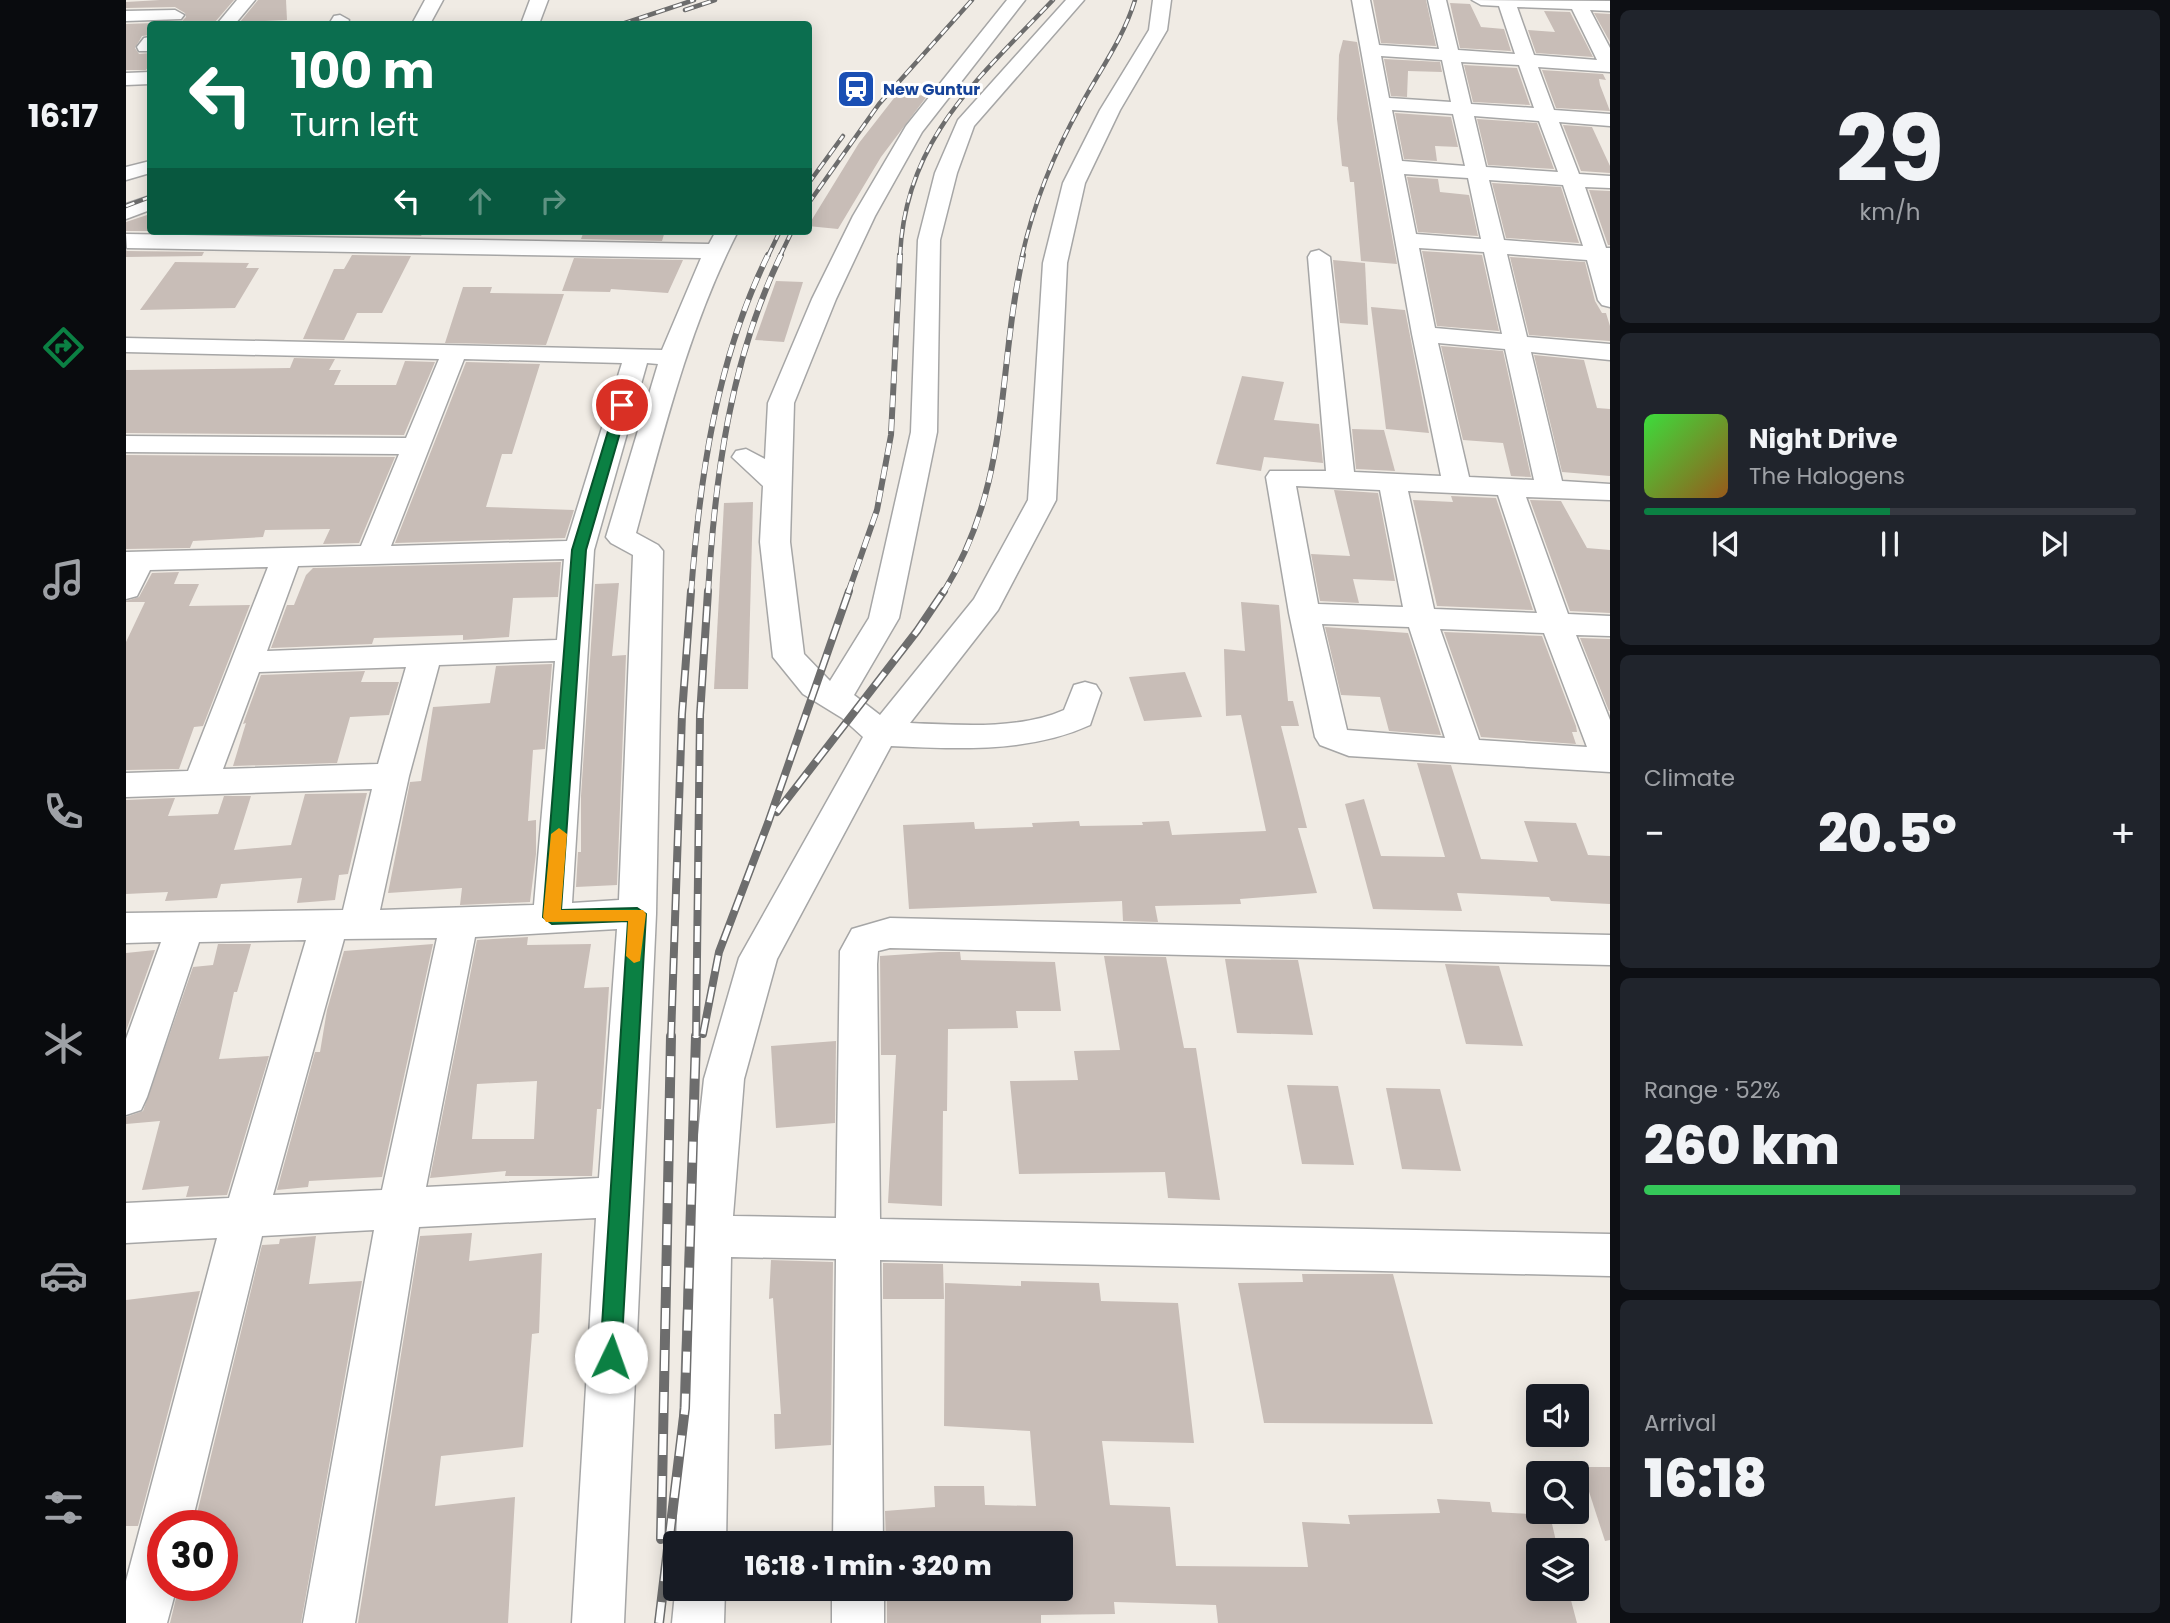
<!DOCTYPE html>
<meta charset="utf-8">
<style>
:root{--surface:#171b24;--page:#20242c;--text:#f1f3f6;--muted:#9ea1a6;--line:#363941;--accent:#0b8043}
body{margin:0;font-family:Poppins,sans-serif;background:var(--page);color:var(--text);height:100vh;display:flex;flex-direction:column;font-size:26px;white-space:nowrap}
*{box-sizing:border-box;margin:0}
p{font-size:23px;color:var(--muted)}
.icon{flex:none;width:38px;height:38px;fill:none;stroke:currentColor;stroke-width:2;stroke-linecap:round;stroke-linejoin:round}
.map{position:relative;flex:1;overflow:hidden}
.side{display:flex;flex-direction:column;gap:10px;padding:10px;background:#0d0f14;width:560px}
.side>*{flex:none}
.top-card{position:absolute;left:21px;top:21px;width:665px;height:214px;border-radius:7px;box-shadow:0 4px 18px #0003;background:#0b6e4f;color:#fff;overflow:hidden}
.buttons{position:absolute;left:1400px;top:1384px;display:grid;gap:14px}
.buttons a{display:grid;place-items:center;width:63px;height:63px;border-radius:7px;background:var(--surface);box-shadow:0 4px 18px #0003;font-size:35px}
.speed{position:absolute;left:21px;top:1510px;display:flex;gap:14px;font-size:35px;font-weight:700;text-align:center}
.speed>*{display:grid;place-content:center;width:91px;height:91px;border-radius:50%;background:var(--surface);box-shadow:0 4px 18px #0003;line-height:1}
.speed .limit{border:10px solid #d22;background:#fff;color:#111}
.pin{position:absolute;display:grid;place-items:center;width:60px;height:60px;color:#fff;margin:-30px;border:4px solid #fff;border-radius:50%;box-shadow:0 2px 7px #0007}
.me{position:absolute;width:77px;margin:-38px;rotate:3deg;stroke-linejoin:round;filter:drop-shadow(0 0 5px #0008)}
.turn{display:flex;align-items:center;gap:24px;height:147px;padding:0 28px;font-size:32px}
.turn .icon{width:91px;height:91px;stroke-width:2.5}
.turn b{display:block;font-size:49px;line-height:60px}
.lanes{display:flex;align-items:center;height:66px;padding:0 28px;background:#0003;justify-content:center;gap:35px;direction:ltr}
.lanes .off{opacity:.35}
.big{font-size:52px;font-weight:800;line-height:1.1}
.side .tile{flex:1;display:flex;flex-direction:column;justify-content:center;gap:10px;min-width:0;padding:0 24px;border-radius:10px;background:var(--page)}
.side .dial{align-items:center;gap:0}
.dial b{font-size:91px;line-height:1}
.song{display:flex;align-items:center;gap:21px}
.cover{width:84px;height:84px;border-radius:10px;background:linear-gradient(135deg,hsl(120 70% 55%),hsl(30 70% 35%))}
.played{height:7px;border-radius:4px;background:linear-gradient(90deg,var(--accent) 50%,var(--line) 50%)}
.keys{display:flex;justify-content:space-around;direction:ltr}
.heat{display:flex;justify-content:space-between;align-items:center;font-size:38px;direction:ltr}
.charge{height:10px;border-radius:5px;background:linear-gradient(90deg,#34c759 52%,var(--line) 0)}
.trip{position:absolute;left:537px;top:1531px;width:410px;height:70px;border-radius:7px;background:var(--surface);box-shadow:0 4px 18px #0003;font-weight:800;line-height:70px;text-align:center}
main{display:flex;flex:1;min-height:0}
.tab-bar{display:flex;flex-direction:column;width:126px;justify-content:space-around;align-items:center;background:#090b0e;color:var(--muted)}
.tab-bar .icon{width:49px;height:49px}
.tab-bar .current{color:var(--accent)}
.tab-bar b{font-size:32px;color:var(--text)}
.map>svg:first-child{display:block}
.building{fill:#c8bdb7;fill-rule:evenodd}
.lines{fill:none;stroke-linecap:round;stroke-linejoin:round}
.minor-casing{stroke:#a6a6a6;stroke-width:3}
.minor{fill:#fff;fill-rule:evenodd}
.rail-far3-casing{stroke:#6d6d6d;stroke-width:4.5}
.rail-far2-casing{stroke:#6d6d6d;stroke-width:6}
.rail-far1-casing{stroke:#6d6d6d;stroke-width:8}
.rail-casing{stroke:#6d6d6d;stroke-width:10}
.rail-far3{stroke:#fff;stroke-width:2.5;stroke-dasharray:9;stroke-linecap:butt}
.rail-far2{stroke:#fff;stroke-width:4.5;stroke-dasharray:12;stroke-linecap:butt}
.rail-far1{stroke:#fff;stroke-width:5;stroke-dasharray:16;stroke-linecap:butt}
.rail{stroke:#fff;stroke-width:7;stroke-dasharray:21;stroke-linecap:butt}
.route{fill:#0b8043;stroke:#07532c;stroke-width:2}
.slow{fill:#f59e0b}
.labels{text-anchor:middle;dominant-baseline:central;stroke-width:6;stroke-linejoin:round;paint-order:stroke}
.far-transit-label{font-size:16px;font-weight:bold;fill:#164399;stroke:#fff;text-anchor:start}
</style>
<main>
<nav class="tab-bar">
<b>16:17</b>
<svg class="icon current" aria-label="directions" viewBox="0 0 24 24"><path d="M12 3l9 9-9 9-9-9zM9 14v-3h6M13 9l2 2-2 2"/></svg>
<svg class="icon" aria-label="music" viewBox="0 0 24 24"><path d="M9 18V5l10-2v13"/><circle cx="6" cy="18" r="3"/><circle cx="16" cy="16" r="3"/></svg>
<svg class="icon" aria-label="phone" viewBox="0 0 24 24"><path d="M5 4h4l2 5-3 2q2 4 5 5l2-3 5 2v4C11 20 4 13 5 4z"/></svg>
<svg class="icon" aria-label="climate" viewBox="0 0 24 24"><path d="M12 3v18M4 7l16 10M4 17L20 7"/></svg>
<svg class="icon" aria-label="car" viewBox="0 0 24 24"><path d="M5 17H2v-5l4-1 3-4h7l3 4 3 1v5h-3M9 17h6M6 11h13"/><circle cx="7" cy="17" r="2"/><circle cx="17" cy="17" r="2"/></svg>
<svg class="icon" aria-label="filters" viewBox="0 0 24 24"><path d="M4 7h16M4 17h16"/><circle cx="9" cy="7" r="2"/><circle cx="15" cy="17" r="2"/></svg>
</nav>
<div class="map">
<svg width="1484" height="1623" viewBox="0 0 1484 1623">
<rect width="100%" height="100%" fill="#f0ebe4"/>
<g class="building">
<path d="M34 0H108L89 22 24 24V35L16 36 9 48 13 54 24 53V64L20 70H0V24L55 22 60 17 59 13 49 7 0 8V2Z"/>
<path d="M132 0H160L161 20 114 22Z"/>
<path d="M1247 0H1300L1310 46 1255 43Z"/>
<path d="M1324 3 1344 4 1355 27 1378 29 1385 51 1334 48Z"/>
<path d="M1418 11 1444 12 1467 57 1410 53 1402 30 1429 32Z"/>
<path d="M1468 13 1484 14V42Z"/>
<path d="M1217 40 1231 42 1271 264 1235 261 1228 182H1224L1222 167 1216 166 1211 119 1213 55Z"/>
<path d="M1258 59 1314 62 1316 72 1282 71 1281 97 1265 96Z"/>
<path d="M1338 65 1391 68 1404 105 1347 102Z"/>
<path d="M1416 70 1477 74 1480 80 1473 79 1474 85 1484 111 1430 108Z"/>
<path d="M772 93 801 96 755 157 712 229 682 226 733 143Z"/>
<path d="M1269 113 1325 117 1332 147 1309 146 1311 161 1278 159Z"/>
<path d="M1351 119 1411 123 1428 169 1362 165Z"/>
<path d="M1437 125 1466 127 1484 166V173L1455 171Z"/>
<path d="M1281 177 1312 179 1314 192 1343 195 1352 236 1292 232Z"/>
<path d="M1366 183 1435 187 1453 243 1380 238Z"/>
<path d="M1463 190 1484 191V245H1482Z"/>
<path d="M24 214V231H93H0V222Z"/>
<path d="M239 231H298L295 236 237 235Z"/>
<path d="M458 231H539L536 241 455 239Z"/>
<path d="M0 250 1 251 78 252 76 256 0 257Z"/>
<path d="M1296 251 1356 255 1373 331 1311 326Z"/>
<path d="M226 255 285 256 256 313H231L218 340 177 339 208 269H218Z"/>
<path d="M1384 257 1459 262 1469 301 1476 313H1480L1484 326V341L1403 335Z"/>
<path d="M448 258 557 260 542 293 485 289 484 292 436 291Z"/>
<path d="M1207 260 1239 263 1242 325 1214 323Z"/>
<path d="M49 262 123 263 120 268H133L109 308 14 310Z"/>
<path d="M650 281 677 282 658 342 629 340Z"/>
<path d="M337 287H366L364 293 438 294 420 345 319 343Z"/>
<path d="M1245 307 1279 310 1303 433 1260 429Z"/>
<path d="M1315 346 1377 351 1405 477 1385 476 1377 443 1337 440Z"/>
<path d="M1408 355 1458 360 1471 408 1484 409V476L1436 472Z"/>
<path d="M168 358 209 359 203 370H215L208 385H270L279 361 309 362 278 435 0 433V370L164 368Z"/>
<path d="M340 362 414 364 386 454H376L360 507 448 510 439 538 269 543Z"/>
<path d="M1116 376 1158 382 1148 420 1193 424 1197 463 1138 457 1135 471 1090 464Z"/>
<path d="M1226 429 1258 430 1269 471 1230 469Z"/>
<path d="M0 455 269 457 233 543 197 544 204 529 139 530 137 537 67 541 64 548 0 549Z"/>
<path d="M1208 490 1252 493 1269 581 1227 579 1233 603 1194 601 1185 554 1224 556Z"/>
<path d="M1325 496 1370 498 1407 610 1311 606 1287 500 1327 502Z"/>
<path d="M1404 500 1435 501 1461 548 1484 550V613L1444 611Z"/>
<path d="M627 502 622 689H588L598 503Z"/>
<path d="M435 562 432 597 387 598 383 637 337 640V635L248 638 246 644 145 648 161 605H168L180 575 187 568Z"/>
<path d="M53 572 48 584H73L63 606 124 605 77 726 68 727 53 769 0 770V642L19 602H0V601L13 597 26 573Z"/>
<path d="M493 583 486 656 500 655 491 885 450 887 452 852H455V796L469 584Z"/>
<path d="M1115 602 1153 605 1162 701H1167L1173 726H1155L1181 828H1172L1191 893 1114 899 1115 904 1029 906 1032 922 997 921 996 901 783 909 777 825 848 822 849 829 907 827 906 823 953 821 954 826 1017 825 1016 822 1043 821 1046 835 1140 831 1115 715 1100 716 1098 649 1119 651Z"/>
<path d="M1199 627 1282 633 1315 735 1263 731 1254 697 1215 695Z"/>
<path d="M1318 632 1416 636 1450 726 1451 732H1446L1450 744 1355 737Z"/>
<path d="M1454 638 1484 639V711H1483Z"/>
<path d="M426 664 419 749 407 750 402 821 410 820V854L404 902 334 905 336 888 262 893 284 782 295 781 307 707 364 703 370 666Z"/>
<path d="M239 671 235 682H273L263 715 224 717 211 763 107 766 120 723 117 724 135 675Z"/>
<path d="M1059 672 1076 717 1018 721 1003 677Z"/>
<path d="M1291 763 1325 765 1355 859 1412 862 1398 821 1450 823 1462 855 1484 856V904L1425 901 1423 897 1331 893 1336 911 1247 909 1219 804 1238 799 1255 856 1319 857Z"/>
<path d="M241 793 222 874 213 875 209 900 171 903 176 878 95 884 91 898 39 901 42 892 0 894V800L49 798 42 816 92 814 98 796H125L108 850 165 845 179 794Z"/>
<path d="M402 937 401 945 465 944 458 988 483 987 475 1109H471L466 1176H379L380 1171 304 1178 351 940ZM411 1081 408 1139H346L351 1084Z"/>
<path d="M92 944H125L111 992H108L93 1059 143 1056 101 1195 60 1197 63 1186 16 1190 34 1121 0 1124V1117L17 1111 67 967 87 965Z"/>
<path d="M307 944 256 1177 183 1181 182 1187 151 1190 189 1052H194L201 1010 218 951Z"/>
<path d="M29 950 0 1031V953Z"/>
<path d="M813 952H834L835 960 929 962 935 1011H890L892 1028 822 1029 821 1111H817L816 1206 762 1203 770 1055H755L754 956Z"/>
<path d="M978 956 1040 957 1058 1048H1070L1094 1200 1042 1198 1039 1172 893 1174 884 1081 952 1080 948 1051 994 1050Z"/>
<path d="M1099 959 1172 960 1187 1035 1111 1033Z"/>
<path d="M1319 964 1373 966 1397 1046 1340 1044Z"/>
<path d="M710 1041 709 1123 650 1128 645 1046Z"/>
<path d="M1161 1085 1212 1086 1228 1165 1176 1164Z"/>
<path d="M1260 1088 1314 1089 1335 1171 1276 1169Z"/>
<path d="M346 1233 343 1261 416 1253 413 1333 406 1334 397 1447 315 1456 309 1506 389 1497 382 1623H232L294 1236Z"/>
<path d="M190 1236 183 1284 236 1281 175 1623H44L53 1586H96V1526H68L136 1245 153 1244 154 1239Z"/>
<path d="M645 1260 707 1262 705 1445 649 1449 648 1414H655L647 1298 643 1299Z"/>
<path d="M757 1263 817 1264 818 1299H757Z"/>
<path d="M1176 1274H1267L1307 1424 1138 1423 1112 1283 1177 1282Z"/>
<path d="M895 1281 973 1283 975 1301 1052 1303 1068 1443 976 1441 984 1505 1044 1507 1050 1566 1182 1567 1176 1522 1224 1524 1222 1515 1314 1513 1311 1499 1364 1502 1366 1512 1424 1515 1432 1550H1412V1589H1442L1451 1623H1092L1090 1605 988 1602 989 1614 915 1615V1623H761V1599L811 1597V1589H934V1544H760L759 1511 809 1507 808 1486H858L859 1505 910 1506 904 1431 818 1426 819 1283 895 1286Z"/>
<path d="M74 1291 12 1526H0V1300Z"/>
<path d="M1455 1467H1484V1540L1479 1541Z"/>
</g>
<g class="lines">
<defs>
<g id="minor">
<path d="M111 0H129L109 24H91Z"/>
<path d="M299 0H317L304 24H286Z"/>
<path d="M404 0H422L413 24H395Z"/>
<path d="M881 0H899L796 132 749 216 710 299 668 403 664 542 678 654 704 681 743 618 785 432 792 240 809 173 832 120 940 0H958L848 126 831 173 814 240 811 432 773 618 728 695 754 715 848 599 902 500 917 263 937 183 974 110 1023 30 1027 0H1045L1041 30 994 110 959 183 941 263 930 500 872 610 784 723C832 725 893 730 938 710L948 685 959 682 970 685 975 693 964 725C903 753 830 749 765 746L651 959 618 1079 607 1216 710 1218 714 951 726 929 764 918 1484 935V965L764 948 752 951 751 964 754 1219 1484 1234V1276L754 1260 757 1544H707L710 1259 605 1257 600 1544H550L561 1236 578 1079 613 958 737 737 716 718 677 694 647 657 634 542 637 486 606 457 610 451 620 449 639 459 642 403 686 299 727 216 780 126Z"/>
<path d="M1226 0H1244L1253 45 1313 49 1302 0H1320L1332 50 1389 54 1373 6 1355 5 1346 0 1484 1V11L1464 10 1484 48V72L1412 67 1428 110 1484 114V126L1433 122 1453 174 1484 176V188L1459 187 1480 248H1484V307L1476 305 1472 300 1461 260 1381 254 1401 337 1484 344V360L1405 352 1436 481 1484 484V500L1400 497 1442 614 1484 616V636L1450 635 1484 720V772L1223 756 1194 745 1189 737 1163 613 1140 477 1144 471H1200L1182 257 1185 252 1193 250 1204 257 1228 472 1315 476 1286 334ZM1391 7 1446 9 1471 60 1408 55ZM1255 56 1316 60 1325 102 1263 98ZM1335 62 1393 65 1408 108 1345 104ZM1266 110 1327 114 1339 166 1276 161ZM1348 116 1413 121 1432 172 1360 167ZM1278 174 1342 178 1355 239 1290 234ZM1363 180 1437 185 1457 246 1378 240ZM1293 248 1358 252 1376 334 1309 328ZM1312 343 1379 349 1408 480 1343 477ZM1170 486 1254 490 1277 607 1192 604ZM1282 491 1372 495 1411 613 1308 609ZM1196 624 1283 627 1319 738 1221 730ZM1314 629 1418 633 1461 747 1353 740Z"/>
<path d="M49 10 58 15 55 19 0 21V11Z"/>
<path d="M214 15 223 20 221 24H203L208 16Z"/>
<path d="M24 37V51H13L11 47 18 38Z"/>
<path d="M24 72V84L0 85V73Z"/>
<path d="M24 161V173L0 180V167Z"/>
<path d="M24 196V210L0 219V204Z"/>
<path d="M590 231H612C563 327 538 430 510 533L532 545 537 551 530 914 498 1623H446L470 1218 293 1227 229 1623H177L248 1230 136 1236 65 1526H37V1586H51L41 1623H0V1581L91 1238 0 1243V1203L103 1198 180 940 73 942 21 1097 15 1110 0 1115V1039L35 942 0 943V913L217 910 246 789 0 797V773L62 771 142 567 24 570 11 596 0 599V552L235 546 273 454 0 452V436L280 438 313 359 0 352V338L536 350 575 258 1 248 0 234 583 244ZM338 359 496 363 441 541 265 546ZM521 363 532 364 480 537 485 543 507 555 493 900 446 903 468 550ZM438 559 431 640 141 651 172 566ZM429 661 408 905 254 910 283 776 313 665ZM280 667 252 764 97 769 133 672ZM491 929 473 1178 300 1187 349 937ZM311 938 256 1190 147 1195 218 939Z"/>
<path d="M550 1583V1589H599L598 1623H546Z"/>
<rect x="706" y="1589" width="52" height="34"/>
</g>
</defs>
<use href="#minor" class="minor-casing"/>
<use href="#minor" class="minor"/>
<defs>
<g id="rail-far3">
<path d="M559 10 589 0"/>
<path d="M496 24 568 0"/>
<path d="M682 184 717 136"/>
<path d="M682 204 753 104 846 0"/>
<path d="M0 206 24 197"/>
<path d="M642 256 654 231"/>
<path d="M654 256 666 231"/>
<path d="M774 256C779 139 852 79 927 0"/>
<path d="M896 256C908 202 928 153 955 105 974 70 997 39 1009 0"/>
</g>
<g id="rail-far2">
<path d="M565 593C574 476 590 361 642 255"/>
<path d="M582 593C589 476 604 361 655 255"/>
<path d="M722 593 751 510 765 435 774 255"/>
<path d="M817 593C886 481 870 376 897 255"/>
</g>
<g id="rail-far1">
<path d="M651 812 791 631 818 591"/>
<path d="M577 1034 593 952 642 823 723 591"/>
<path d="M545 1038 556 714 565 591"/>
<path d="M570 1038 574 715 582 591"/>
</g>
<g id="rail">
<path d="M535 1539 545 1036"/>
<path d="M533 1623 559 1408 570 1036"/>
</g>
</defs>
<use href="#rail-far3" class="rail-far3-casing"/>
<use href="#rail-far2" class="rail-far2-casing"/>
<use href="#rail-far1" class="rail-far1-casing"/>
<use href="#rail" class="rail-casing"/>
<use href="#rail-far3" class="rail-far3"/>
<use href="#rail-far2" class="rail-far2"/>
<use href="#rail-far1" class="rail-far1"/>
<use href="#rail" class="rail"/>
</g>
<path class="route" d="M496 401 502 405 460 550 435 910 511 908 520 914 495 1357 492 1364 485 1367 477 1364 474 1357 502 921 426 924 417 917 446 550 490 405Z"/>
<path class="slow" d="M433 828 441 834 435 910H517L520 914 514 961 508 963 500 956 502 921 420 922 417 917 425 834Z"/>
<defs>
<symbol id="station-square" viewBox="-11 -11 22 22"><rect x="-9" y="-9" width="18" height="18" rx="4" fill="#1a4fb4" stroke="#fff"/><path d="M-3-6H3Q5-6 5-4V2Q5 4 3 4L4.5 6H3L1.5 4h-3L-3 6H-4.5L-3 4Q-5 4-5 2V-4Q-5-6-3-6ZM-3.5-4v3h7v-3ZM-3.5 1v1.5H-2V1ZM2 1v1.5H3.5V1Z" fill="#fff"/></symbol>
</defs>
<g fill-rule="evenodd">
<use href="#station-square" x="708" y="67" width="44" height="44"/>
</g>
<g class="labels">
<g class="far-transit-label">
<text x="757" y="89">New Guntur</text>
</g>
</g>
</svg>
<div class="buttons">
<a><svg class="icon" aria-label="sound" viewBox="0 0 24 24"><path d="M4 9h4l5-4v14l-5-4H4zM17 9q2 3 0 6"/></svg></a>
<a><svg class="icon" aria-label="search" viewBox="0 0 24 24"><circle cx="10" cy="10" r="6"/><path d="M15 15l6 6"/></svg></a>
<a><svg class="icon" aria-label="layers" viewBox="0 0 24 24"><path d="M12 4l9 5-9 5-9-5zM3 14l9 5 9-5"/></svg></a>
</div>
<div class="speed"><div class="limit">30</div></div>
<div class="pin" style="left:496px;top:405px;background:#d93025"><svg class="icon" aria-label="arrive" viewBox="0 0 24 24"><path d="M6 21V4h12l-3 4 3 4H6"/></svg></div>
<svg class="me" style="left:485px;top:1357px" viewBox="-20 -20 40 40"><circle r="19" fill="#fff"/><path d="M0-13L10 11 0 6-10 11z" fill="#0b8043"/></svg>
<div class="trip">16:18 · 1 min · 320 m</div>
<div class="top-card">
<div class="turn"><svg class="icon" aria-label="left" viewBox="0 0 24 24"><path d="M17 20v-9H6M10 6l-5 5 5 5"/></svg><div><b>100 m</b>Turn left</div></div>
<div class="lanes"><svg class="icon" aria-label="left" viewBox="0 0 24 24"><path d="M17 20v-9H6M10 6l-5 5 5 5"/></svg><svg class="icon off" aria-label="ahead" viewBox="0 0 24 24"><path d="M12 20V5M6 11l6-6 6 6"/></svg><svg class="icon off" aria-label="right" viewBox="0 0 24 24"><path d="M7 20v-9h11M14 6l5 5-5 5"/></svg></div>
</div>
</div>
<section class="side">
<div class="tile dial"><b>29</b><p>km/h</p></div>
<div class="tile">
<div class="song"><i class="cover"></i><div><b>Night Drive</b><p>The Halogens</p></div></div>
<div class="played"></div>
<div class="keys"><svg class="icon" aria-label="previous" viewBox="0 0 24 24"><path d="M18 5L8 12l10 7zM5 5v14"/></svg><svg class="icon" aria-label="pause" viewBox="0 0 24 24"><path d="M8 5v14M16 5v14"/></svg><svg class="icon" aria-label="next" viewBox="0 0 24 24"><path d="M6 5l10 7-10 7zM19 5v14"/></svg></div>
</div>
<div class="tile"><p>Climate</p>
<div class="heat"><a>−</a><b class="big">20.5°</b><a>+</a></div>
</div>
<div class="tile"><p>Range · 52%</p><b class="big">260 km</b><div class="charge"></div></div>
<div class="tile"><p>Arrival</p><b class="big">16:18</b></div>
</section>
</main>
